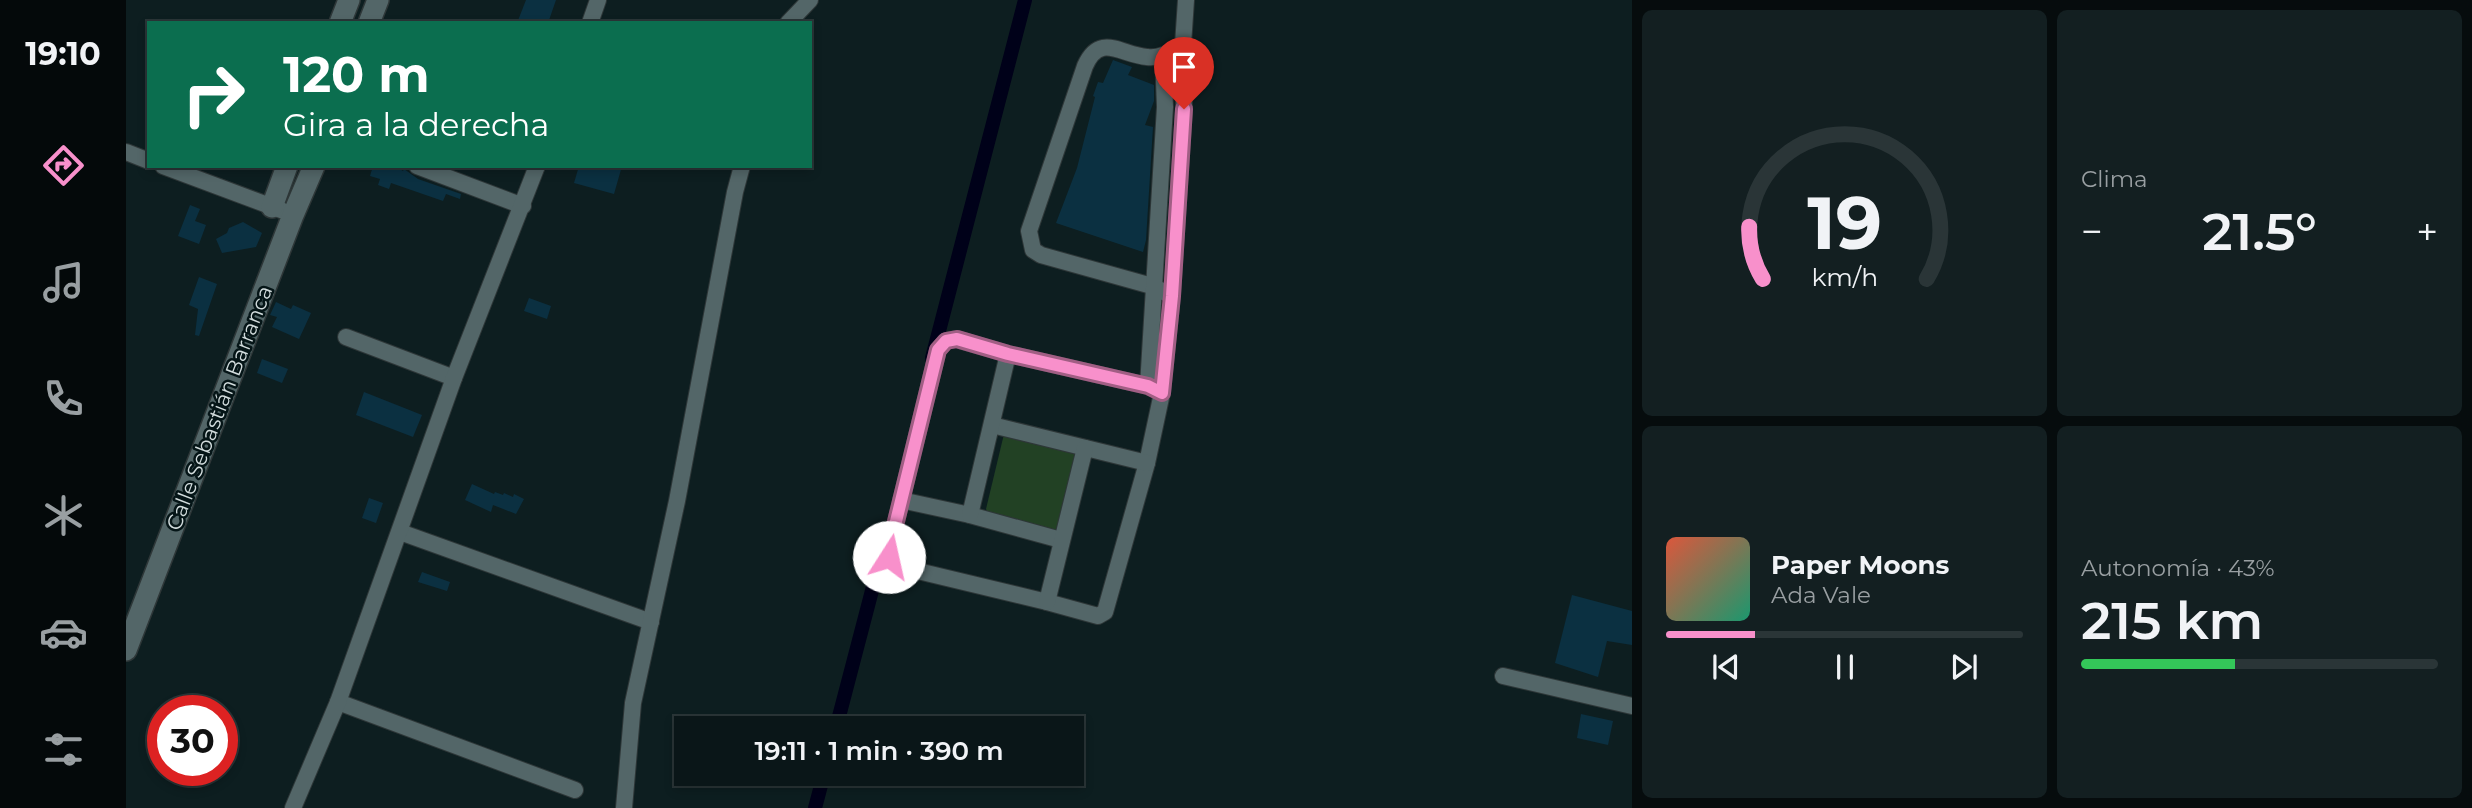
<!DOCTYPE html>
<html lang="es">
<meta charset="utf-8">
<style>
:root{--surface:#0a1618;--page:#131f21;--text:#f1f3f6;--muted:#999fa2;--line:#2a3537;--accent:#f890cb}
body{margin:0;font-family:Montserrat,sans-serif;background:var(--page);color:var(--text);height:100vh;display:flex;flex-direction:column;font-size:26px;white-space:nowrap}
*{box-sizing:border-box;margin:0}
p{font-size:23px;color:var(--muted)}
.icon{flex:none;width:38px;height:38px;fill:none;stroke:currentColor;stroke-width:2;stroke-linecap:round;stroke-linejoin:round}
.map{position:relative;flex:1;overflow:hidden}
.drawer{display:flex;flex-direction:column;gap:10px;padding:10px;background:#060c0d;width:840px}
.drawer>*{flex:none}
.guide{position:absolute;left:21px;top:21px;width:665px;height:147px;border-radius:0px;box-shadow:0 4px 10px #0003,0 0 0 2px var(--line);background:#0b6e4f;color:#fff;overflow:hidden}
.speed{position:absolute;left:21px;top:695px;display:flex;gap:14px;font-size:35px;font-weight:700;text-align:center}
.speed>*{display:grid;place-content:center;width:91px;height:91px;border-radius:50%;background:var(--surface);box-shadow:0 4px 10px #0003,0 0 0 2px var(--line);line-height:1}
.speed .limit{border:10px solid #d22;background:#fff;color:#111}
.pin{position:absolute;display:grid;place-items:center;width:60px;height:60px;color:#fff;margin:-72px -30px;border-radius:50% 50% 50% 0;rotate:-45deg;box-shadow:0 0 7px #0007}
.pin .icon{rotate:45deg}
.me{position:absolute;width:77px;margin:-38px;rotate:10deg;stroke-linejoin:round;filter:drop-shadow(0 0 5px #0008)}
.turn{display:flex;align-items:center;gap:24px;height:147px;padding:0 21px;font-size:32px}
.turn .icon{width:91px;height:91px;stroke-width:2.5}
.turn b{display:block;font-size:49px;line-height:60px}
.big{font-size:52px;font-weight:600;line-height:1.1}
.drawer .card{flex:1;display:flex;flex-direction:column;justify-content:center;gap:10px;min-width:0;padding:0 24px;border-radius:10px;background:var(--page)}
.drawer .dial{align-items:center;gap:0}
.dial svg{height:182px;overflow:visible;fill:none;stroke:var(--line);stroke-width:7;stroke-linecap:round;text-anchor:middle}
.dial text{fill:var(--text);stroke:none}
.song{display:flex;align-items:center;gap:21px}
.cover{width:84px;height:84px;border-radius:10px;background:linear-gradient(135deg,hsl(10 70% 55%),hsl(160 70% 35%))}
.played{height:7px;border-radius:4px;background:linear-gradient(90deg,var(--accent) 25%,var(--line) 25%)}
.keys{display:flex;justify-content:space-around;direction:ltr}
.heat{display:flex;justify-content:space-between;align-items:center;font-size:38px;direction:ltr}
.charge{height:10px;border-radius:5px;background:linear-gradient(90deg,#34c759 43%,var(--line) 0)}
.drawer .tiles{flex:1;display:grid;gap:10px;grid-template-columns:repeat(2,1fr)}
.trip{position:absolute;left:548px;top:716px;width:410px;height:70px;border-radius:0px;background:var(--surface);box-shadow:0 4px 10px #0003,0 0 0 2px var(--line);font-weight:600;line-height:70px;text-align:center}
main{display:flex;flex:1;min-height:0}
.tab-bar{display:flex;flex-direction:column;width:126px;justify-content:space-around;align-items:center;background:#04090a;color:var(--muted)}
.tab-bar .icon{width:49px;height:49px}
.tab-bar .selected{color:var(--accent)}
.tab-bar b{font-size:32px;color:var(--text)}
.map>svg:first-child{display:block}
.green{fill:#224124}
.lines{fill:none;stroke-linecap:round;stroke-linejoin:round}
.canal{stroke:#000119;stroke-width:14}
.building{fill:#0b3041}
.street-casing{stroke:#2e3738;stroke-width:18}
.secondary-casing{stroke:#2e3738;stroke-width:24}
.street{stroke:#536668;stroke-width:16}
.secondary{stroke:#536668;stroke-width:21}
.route-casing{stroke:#a15e84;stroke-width:18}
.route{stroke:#f890cb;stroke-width:12}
.labels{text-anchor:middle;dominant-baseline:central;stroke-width:5;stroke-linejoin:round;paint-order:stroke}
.street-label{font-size:21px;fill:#d2dcdd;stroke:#051517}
</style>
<main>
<nav class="tab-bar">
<b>19:10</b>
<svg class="icon selected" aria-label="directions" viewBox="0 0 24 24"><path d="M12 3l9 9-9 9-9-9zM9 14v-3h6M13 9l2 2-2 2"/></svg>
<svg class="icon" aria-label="music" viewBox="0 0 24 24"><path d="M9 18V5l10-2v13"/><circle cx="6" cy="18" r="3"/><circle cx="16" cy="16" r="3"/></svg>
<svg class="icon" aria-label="phone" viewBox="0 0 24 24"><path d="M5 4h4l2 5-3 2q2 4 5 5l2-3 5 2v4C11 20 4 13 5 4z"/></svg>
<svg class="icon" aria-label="climate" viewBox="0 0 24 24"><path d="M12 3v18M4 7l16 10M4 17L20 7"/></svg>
<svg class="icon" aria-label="car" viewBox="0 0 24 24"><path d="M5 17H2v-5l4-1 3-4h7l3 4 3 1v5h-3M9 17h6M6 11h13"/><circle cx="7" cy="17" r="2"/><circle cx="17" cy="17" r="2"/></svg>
<svg class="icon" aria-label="filters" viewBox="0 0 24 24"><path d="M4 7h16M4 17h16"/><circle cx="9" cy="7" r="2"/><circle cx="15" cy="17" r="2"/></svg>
</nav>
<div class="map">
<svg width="1506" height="808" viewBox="0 0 1506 808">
<rect width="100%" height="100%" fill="#0d1e20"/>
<path class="green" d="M878 434 961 451 940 533 863 516 860 509Z"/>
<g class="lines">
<g class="canal">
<path d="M806 358 899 0"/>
<path d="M710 728 760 537"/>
<path d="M689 808 698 774"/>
</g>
</g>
<g class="building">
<path d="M400 0H430L422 23H391Z"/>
<path d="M987 60 1006 67 1002 75 1028 85V101L1019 125 1027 127 1020 240 1017 252 930 223 951 168 969 97 967 96 972 82 977 83Z"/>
<path d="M247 166H270L277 171 278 169 292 179 335 194 334 199 320 194 317 201 265 183 263 189 252 185 254 179 244 176Z"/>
<path d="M453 166H496L488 194 448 183Z"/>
<path d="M64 205 74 209 69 221 80 225 73 244 52 236Z"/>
<path d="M117 222 136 233 130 247 96 253 90 239 101 233 103 228Z"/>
<path d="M73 277 91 284 73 336 69 335 72 309 63 305Z"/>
<path d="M403 298 425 306 421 319 398 311Z"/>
<path d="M150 302 165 309 167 305 185 313 173 339 146 327 151 317 144 315Z"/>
<path d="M136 359 162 369 156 383 131 373Z"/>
<path d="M238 392 296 415 287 437 230 415Z"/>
<path d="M346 484 368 494 369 492 377 495 378 493 387 497 388 494 398 499 390 514 367 505 365 512 339 500Z"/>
<path d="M243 498 257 503 250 523 236 518Z"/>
<path d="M296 572 324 582 321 591 292 582Z"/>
<path d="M1446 595 1506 611V645L1481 641 1472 677 1429 663Z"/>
<path d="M1455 714 1487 721 1482 745 1451 738Z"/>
</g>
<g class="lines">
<defs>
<g id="street">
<path d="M464 23 472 0"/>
<path d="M662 23 684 0"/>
<path d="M0 152 23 161"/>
<path d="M37 166 155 210"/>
<path d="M291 166 397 206"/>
<path d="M1046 296 1026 286 915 255 907 250 903 231 959 66C974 32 995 55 1021 57 1034 59 1046 51 1057 45"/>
<path d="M220 337 328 378"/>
<path d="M1022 386 1039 107 1037 56"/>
<path d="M1036 393 1022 386 882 354 830 339 820 341 812 350 763 550V557L771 566 921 602 972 616 979 612 1021 463 1036 393 1046 296 1058 109 1057 45 1060 0"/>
<path d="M866 425 1021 463"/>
<path d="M775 500 844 515 935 540"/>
<path d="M844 515 882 354"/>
<path d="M274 532 525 622"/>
<path d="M921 602 959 448"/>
<path d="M1377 676 1506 706"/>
<path d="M212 702 449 790"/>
<path d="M167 808 212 702 328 378 411 166"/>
<path d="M498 808 507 703 551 501 609 192 616 166"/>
</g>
<g id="secondary">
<path d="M214 23 223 0"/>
<path d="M243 23 252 0"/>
<path d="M146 207 161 166"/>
<path d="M0 650 167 215 188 166"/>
</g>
</defs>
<use href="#street" class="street-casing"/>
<use href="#secondary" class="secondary-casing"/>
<use href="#street" class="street"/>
<use href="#secondary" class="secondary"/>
</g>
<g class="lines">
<defs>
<path id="route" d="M763 557V550L812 350 820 341 831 339 882 354 1022 386 1036 393 1046 296 1058 109"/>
</defs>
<use href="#route" class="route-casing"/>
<use href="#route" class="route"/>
</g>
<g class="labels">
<g class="street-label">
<text transform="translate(93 408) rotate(-69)">Calle Sebastián Barranca</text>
</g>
</g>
</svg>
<div class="speed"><div class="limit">30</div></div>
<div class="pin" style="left:1058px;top:109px;background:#d93025"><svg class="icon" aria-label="arrive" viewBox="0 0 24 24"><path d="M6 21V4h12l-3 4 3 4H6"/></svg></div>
<svg class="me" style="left:763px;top:557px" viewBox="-20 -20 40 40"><circle r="19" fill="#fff"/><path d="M0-13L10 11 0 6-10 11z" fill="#f890cb"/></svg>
<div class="trip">19:11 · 1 min · 390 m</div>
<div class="guide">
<div class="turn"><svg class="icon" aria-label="right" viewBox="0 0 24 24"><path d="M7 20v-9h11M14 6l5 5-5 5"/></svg><div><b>120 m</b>Gira a la derecha</div></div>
</div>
</div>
<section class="drawer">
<div class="tiles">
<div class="card dial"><svg viewBox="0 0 100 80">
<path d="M14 69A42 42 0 1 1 86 69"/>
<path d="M14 69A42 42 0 0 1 8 46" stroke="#f890cb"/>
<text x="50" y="56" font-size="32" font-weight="700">19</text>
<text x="50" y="72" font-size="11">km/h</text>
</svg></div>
<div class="card"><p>Clima</p>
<div class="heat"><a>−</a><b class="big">21.5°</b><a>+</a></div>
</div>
<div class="card">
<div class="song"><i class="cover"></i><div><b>Paper Moons</b><p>Ada Vale</p></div></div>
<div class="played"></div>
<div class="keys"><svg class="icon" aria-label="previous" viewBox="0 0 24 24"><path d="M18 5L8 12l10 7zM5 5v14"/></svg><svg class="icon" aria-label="pause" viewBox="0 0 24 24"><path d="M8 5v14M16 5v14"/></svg><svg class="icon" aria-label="next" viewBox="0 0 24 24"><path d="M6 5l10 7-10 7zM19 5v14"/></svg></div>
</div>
<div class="card"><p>Autonomía · 43%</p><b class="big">215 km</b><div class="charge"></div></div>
</div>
</section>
</main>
